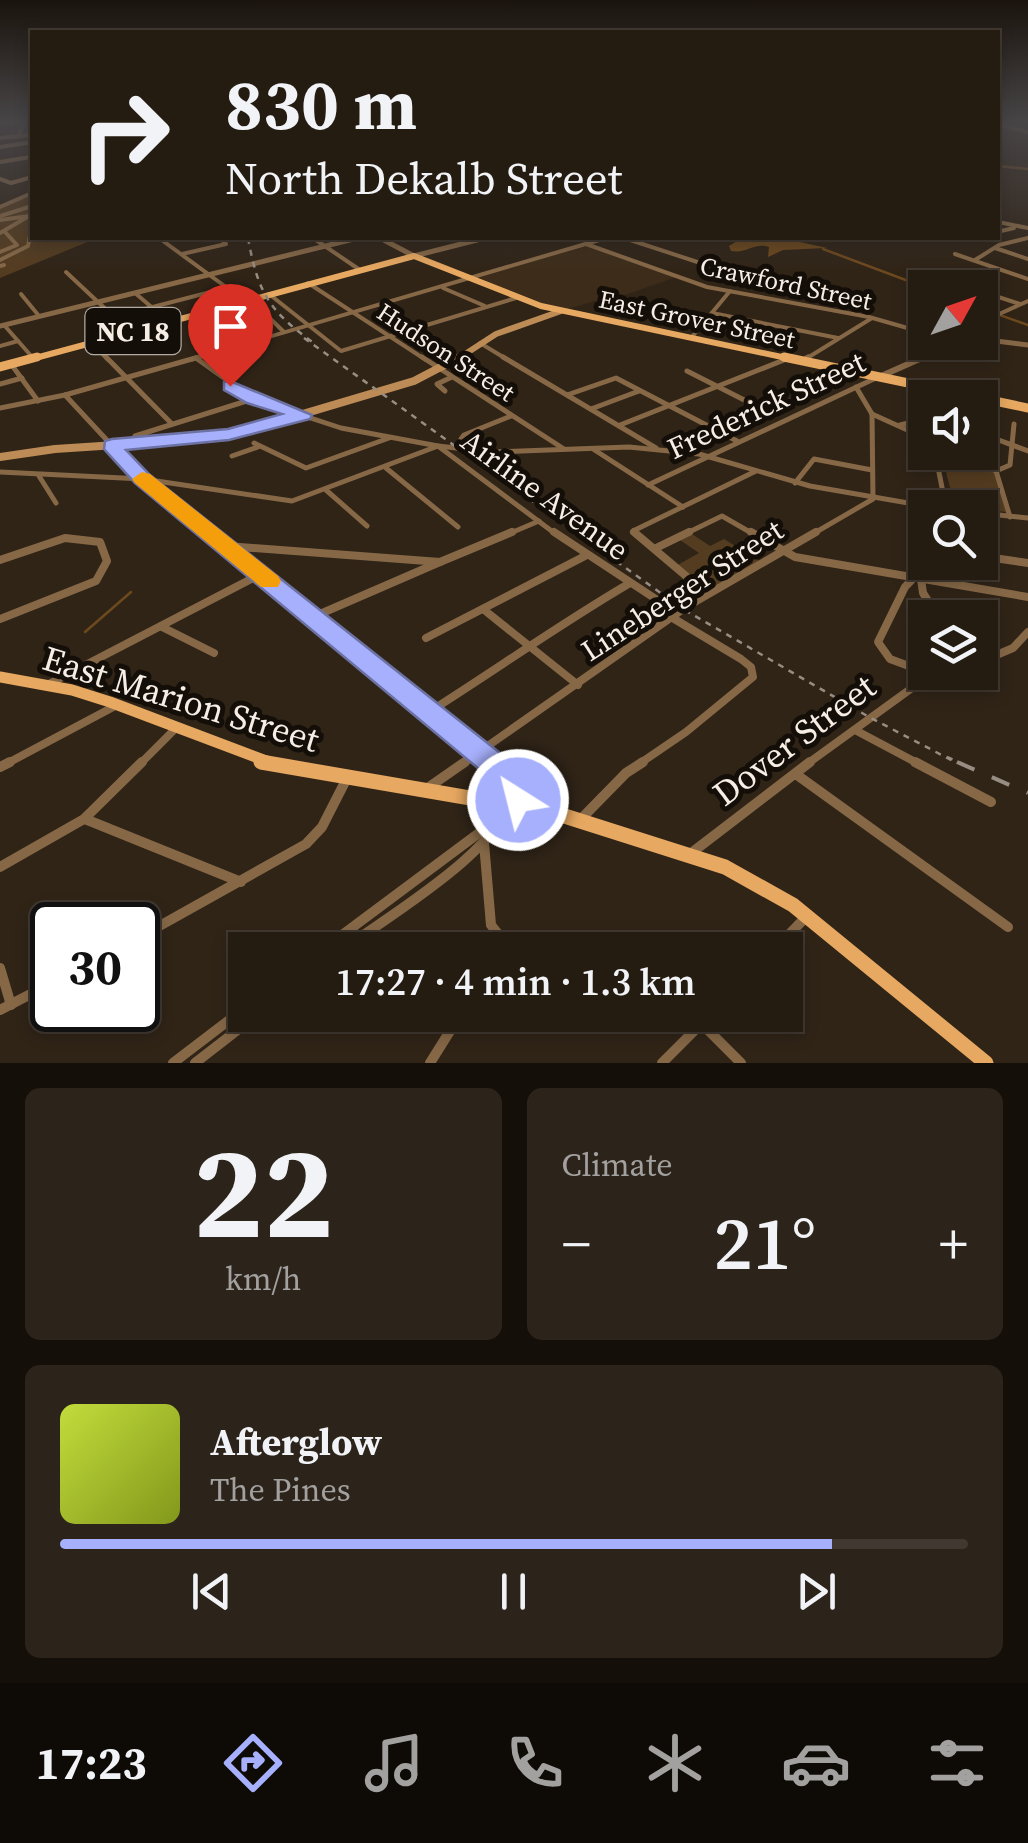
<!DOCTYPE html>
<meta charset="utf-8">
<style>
:root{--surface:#241b11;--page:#2c241a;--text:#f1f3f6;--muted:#a3a19f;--line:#413931;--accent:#a7b0fc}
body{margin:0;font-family:"Source Serif 4",serif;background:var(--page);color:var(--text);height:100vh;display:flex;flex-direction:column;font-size:38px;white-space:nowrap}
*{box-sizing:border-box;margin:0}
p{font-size:32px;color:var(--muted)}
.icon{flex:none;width:55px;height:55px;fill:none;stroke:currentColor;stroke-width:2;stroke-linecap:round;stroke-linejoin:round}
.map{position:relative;height:1063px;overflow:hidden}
.panel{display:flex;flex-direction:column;gap:25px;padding:25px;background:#140f09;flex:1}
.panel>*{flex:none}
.hud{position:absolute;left:30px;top:30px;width:970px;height:210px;border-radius:0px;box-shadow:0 5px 15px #0003,0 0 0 2px var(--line);background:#241b11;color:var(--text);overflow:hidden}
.needle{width:65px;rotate:50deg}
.tools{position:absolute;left:908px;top:270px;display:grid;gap:20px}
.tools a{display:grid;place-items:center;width:90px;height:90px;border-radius:0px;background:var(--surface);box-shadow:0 5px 15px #0003,0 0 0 2px var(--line);font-size:50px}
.speed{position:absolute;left:30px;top:902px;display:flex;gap:20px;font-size:50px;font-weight:700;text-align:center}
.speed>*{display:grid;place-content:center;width:130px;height:130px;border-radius:50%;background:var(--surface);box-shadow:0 5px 15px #0003,0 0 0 2px var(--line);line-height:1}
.speed .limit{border:5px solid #111;border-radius:15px;background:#fff;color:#111}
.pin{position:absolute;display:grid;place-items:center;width:85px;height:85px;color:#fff;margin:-102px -42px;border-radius:50% 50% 50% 0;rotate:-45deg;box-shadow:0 0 10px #0007}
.pin .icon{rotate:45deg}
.me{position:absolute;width:110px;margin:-55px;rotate:324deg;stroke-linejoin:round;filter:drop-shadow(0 0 8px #0008)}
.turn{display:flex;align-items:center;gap:35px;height:210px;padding:0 30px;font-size:45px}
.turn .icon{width:130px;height:130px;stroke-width:2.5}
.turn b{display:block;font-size:70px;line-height:85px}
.big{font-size:75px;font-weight:600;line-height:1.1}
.panel .tile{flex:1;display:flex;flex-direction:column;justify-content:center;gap:15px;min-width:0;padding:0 35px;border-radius:15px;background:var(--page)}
.panel .dial{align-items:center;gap:0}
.dial b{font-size:130px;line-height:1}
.song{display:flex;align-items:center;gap:30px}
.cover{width:120px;height:120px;border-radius:15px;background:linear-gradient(135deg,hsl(70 70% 55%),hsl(70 70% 35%))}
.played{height:10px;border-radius:5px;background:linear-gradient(90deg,var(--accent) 85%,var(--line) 85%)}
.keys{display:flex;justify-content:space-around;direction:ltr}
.heat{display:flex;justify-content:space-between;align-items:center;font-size:55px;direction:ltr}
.panel .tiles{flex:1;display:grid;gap:25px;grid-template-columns:1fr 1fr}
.tile:last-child{grid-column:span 2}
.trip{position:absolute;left:228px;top:932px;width:575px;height:100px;border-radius:0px;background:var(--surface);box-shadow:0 5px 15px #0003,0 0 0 2px var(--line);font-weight:600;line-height:100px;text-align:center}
.tabs{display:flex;height:160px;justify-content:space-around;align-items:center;background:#0e0b07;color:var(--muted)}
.tabs .icon{width:70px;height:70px}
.tabs .active{color:var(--accent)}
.tabs b{font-size:45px;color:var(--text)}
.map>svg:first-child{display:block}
.built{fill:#3d2c19}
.green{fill:#543c20}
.water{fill:#6d491e}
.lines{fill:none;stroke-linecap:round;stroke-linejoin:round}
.stream{stroke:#6d491e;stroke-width:2.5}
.minor-far3{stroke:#866847;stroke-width:4}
.minor-far2{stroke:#866847;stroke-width:5}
.minor-far1{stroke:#866847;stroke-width:8}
.minor{stroke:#866847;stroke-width:10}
.tertiary-far2{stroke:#866847;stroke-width:4}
.tertiary-far1{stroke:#866847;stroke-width:5}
.tertiary{stroke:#866847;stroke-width:6}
.secondary-far1{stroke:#bd8c56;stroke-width:6}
.secondary{stroke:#bd8c56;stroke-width:8}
.primary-far3{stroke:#e7a861;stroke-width:6}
.primary-far2{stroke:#e7a861;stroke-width:9}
.primary-far1{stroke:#e7a861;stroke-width:11}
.primary{stroke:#e7a861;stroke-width:15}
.rail-far1{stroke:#988d83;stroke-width:2.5;stroke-dasharray:6 6;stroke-linecap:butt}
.rail{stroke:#988d83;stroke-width:4;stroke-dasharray:19 19;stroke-linecap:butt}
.route{fill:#a7b0fc;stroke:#6d72a4;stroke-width:2.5}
.slow{fill:#f59e0b}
.labels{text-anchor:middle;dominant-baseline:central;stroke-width:10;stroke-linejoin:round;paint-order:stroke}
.far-street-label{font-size:25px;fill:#f6ede5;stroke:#140e09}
.shield{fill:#140e09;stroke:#b2aaa3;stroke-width:2.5}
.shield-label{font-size:28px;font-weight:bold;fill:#f6ede5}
.street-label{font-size:30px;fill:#f6ede5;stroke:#140e09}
.near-street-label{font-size:35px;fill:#f6ede5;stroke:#140e09}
</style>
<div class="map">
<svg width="1028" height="1063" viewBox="0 0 1028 1063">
<rect width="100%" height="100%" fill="#302417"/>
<path class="built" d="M585 244 676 277 603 303 595 301 561 311 471 279Z"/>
<g class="green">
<path d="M32 193V238H97L0 278V207Z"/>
<path d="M941 453H956L994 470 1006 512 955 506Z"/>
<path d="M689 532 710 546 724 539 761 562 703 596 676 566 699 553 677 538Z"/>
</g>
<path class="water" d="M733 238H782L827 248 783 250 768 257 769 247C754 242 747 254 731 251L729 246 737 241Z"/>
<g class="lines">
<g class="stream">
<path d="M998 166 1028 169"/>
<path d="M823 249 927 288"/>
<path d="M980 308 1028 325"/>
<path d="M85 632 131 592"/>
</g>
<g class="minor-far3">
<path d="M0 123 29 122"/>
<path d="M15 137 32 134"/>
<path d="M0 138 18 136 25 123"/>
<path d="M0 147 32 142"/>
<path d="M0 162 31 157"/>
<path d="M0 179 11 183 32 177"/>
<path d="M0 207 32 193"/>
<path d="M0 216 32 206"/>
<path d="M0 220 29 216 0 233"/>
<path d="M998 222 1028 228"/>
<path d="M1001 231 1014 228"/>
<path d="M159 238 245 301"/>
<path d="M313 238 360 270"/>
<path d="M624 238 725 271"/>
<path d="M971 238H976"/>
<path d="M586 244 707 287 869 317 925 333"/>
<path d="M995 248 1028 259"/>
<path d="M0 252 17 245 5 232"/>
<path d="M182 254 226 244 220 238"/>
<path d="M955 254 1028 279"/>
<path d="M0 260 28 246 32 225"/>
<path d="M975 260 999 245 1028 238"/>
<path d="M0 266 4 265"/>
<path d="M66 272 130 332"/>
<path d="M308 283 426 360"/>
<path d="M443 288 485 306"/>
<path d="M980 291 1020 304"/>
<path d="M135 293 168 321"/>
<path d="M21 294 39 316"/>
<path d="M269 294 341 351 516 298"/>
<path d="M250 299 284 332"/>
<path d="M909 311 925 317"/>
<path d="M712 313 838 338"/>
<path d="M997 315 1028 301"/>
<path d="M114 317 226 288"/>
<path d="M4 325 33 358"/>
<path d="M691 338 730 291"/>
<path d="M91 342 108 360"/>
<path d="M480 343 508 360"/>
<path d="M0 346 18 341"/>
<path d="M190 360 606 238"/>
<path d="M785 360 789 358"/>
<path d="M804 360 872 318"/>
</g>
<g class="minor-far2">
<path d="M106 357 172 424"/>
<path d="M422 357 564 449"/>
<path d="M503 357 656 448"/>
<path d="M196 358 253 399 341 428 438 446 557 535"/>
<path d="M803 360 808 357"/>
<path d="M11 364 38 401"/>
<path d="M687 371 760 408"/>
<path d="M0 384 22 378"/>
<path d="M445 391 437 384 452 377"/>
<path d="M65 395 143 479 211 535"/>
<path d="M567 395 616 378 737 441"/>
<path d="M0 408 65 395 199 357"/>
<path d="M591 409 639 391"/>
<path d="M872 414 925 438"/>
<path d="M620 425 789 358"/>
<path d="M900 425 925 419"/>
<path d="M980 433 1028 451"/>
<path d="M135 436 253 399"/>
<path d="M254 443 306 468 389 438"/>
<path d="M468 448 461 439 464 435 511 416"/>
<path d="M593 449 683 507"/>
<path d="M935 452 946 508"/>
<path d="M957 452 996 471"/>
<path d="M232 456 258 447"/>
<path d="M386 468 458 527"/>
<path d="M0 472 143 479 292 501 438 446 492 452 629 447 699 454 810 486 937 508"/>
<path d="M39 476 56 503"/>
<path d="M795 483 814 459 872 470"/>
<path d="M648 485 878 377"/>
<path d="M326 490 367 526"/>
<path d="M980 513 1028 518"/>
<path d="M1010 517 996 471 1010 465 1014 424"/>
<path d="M506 535 539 521"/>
<path d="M637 535 633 531 756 471"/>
<path d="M683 535 722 516 755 535"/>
<path d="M811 535 873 499 872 414 856 387"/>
</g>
<g class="minor-far1">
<path d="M208 532 493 764"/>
<path d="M554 532 677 613"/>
<path d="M634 532 686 576 703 596"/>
<path d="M751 532 795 557 1028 597"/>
<path d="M227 546 440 562 512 532"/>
<path d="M656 548 689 532"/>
<path d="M980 556 1028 563"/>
<path d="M0 560 65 538 100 542 107 561 96 581 0 619"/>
<path d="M921 579 923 593 939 618"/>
<path d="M483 609 578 685"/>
<path d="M313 617 440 562"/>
<path d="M162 627 214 653"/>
<path d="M426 638 585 556"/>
<path d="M980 662 1013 648 1028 632"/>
<path d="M925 672 890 659 878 642 905 587 929 562"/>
<path d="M47 685 261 574"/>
<path d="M429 712C497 669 560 624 630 583"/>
<path d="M855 730 919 764"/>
<path d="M6 764 117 705"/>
<path d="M140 764 176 728"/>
<path d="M462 764 686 607 816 532"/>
<path d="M639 764 686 732 753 677 751 667 741 659 671 617"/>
<path d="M807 764 934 672"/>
</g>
<g class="minor">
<path d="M490 762 543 805"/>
<path d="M915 762 991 802"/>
<path d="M0 767 10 762"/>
<path d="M797 775 1008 927"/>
<path d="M429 787 465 762"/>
<path d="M85 819 241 882"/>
<path d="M581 819 626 773 643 762"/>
<path d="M484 843 491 925 511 950"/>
<path d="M690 854 810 762"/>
<path d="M0 867 84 819 142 762"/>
<path d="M138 938 306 844 322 827 347 778"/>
<path d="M322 950 487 827 498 824"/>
<path d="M342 950C391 914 506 848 517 786"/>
<path d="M774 950 804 919"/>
<path d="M0 968 11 1005"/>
<path d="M0 1010 52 983"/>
<path d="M678 1015 702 1024 741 1063"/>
<path d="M173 1063 245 1008"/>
<path d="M195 1063 257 1015"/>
<path d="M430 1063 460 1015"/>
<path d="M662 1063 710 1015"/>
</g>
<path class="tertiary-far2" d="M998 124 1028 132"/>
<g class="tertiary-far1">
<path d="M380 238 414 256 485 238"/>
<path d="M0 326 358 238"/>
<path d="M980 339 1028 345"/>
<path d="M918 360 958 342"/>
</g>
<path class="tertiary" d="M879 377 924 357"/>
<path class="secondary-far1" d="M456 360 496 334 561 311"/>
<path class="secondary" d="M0 457 55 449 193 440 249 430 414 381 460 357"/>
<path class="primary-far3" d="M28 360 414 256 541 306 796 360"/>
<g class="primary-far2">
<path d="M784 357 980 398"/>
<path d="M0 367 37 357"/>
<path d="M980 398 1028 408"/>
</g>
<path class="primary-far1" d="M0 677 72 690 110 702 274 764"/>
<path class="primary" d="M261 762 552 812 725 867 793 905 986 1063"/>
<g class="rail-far1">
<path d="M248 238C258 293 269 311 315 344"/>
<path d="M304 338 683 609 869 717 957 763"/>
<path d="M947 757 963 764"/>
</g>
<path class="rail" d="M957 762 1028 793"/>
</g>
<linearGradient id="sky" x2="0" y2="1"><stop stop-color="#1a140d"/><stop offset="0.45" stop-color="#484547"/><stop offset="1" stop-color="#484547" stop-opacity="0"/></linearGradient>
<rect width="1028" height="271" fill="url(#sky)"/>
<path class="route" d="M230 381 312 415 310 419 229 440 126 450 150 475 524 772 535 791 529 809 518 812 507 809 503 789 135 483 104 449 105 441 112 439 228 429 282 414 247 403 224 390V382Z"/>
<path class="slow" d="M142 472 150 474 278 576 281 581 278 587H261L135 483 132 479Z"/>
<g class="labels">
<g class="far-street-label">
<text transform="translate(786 283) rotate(12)">Crawford Street</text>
<text transform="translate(697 319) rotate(12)">East Grover Street</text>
<text transform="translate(446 352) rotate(33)">Hudson Street</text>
</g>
<rect class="shield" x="85.5" y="308" width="95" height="46" rx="8"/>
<g class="shield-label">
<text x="133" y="331">NC 18</text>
</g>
<g class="street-label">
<text transform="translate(766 405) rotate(-25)">Frederick Street</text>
<text transform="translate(545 495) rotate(36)">Airline Avenue</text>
<text transform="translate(682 590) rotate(-33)">Lineberger Street</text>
</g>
<g class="near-street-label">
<text transform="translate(181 699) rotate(17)">East Marion Street</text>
<text transform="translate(794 740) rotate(-37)">Dover Street</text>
</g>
</g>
</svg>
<div class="tools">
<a><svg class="needle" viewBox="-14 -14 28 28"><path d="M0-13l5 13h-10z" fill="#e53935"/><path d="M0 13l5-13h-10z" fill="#a3a19f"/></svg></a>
<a><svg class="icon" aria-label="sound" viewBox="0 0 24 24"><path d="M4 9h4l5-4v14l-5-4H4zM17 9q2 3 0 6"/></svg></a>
<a><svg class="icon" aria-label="search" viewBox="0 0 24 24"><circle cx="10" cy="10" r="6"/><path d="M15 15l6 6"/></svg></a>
<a><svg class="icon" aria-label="layers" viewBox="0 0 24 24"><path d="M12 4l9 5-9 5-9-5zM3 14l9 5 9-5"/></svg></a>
</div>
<div class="speed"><div class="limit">30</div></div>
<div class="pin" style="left:230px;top:386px;background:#d93025"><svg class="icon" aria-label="arrive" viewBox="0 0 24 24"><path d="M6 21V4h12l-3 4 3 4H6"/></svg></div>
<svg class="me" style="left:518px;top:800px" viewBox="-20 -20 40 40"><circle r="17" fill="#a7b0fc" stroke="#fff" stroke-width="3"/><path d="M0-11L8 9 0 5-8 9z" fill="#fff"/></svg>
<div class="trip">17:27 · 4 min · 1.3 km</div>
<div class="hud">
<div class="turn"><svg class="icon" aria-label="right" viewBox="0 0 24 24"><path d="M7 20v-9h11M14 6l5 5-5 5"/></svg><div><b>830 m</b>North Dekalb Street</div></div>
</div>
</div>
<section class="panel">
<div class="tiles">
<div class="tile dial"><b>22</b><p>km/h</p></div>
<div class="tile"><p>Climate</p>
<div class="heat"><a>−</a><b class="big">21°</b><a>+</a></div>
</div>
<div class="tile">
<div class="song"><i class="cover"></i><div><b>Afterglow</b><p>The Pines</p></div></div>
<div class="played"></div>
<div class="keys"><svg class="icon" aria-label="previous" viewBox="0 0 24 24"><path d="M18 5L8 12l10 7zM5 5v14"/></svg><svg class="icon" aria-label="pause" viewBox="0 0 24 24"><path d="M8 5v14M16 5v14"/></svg><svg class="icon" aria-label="next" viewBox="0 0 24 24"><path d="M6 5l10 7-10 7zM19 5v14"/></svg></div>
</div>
</div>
</section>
<nav class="tabs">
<b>17:23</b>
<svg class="icon active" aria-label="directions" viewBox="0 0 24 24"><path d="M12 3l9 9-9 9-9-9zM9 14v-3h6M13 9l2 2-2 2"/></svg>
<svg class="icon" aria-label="music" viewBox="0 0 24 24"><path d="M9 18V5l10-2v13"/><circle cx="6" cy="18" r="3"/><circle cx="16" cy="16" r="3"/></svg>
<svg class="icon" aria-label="phone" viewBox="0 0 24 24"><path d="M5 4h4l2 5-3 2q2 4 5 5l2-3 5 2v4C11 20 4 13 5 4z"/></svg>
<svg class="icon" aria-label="climate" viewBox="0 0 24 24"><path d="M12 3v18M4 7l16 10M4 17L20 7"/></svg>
<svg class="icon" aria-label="car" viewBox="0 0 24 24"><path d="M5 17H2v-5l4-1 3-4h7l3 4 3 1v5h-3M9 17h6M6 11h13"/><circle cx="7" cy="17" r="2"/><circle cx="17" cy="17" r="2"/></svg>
<svg class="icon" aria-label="filters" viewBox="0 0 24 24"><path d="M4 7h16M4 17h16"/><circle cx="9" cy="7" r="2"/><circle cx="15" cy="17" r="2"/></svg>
</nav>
